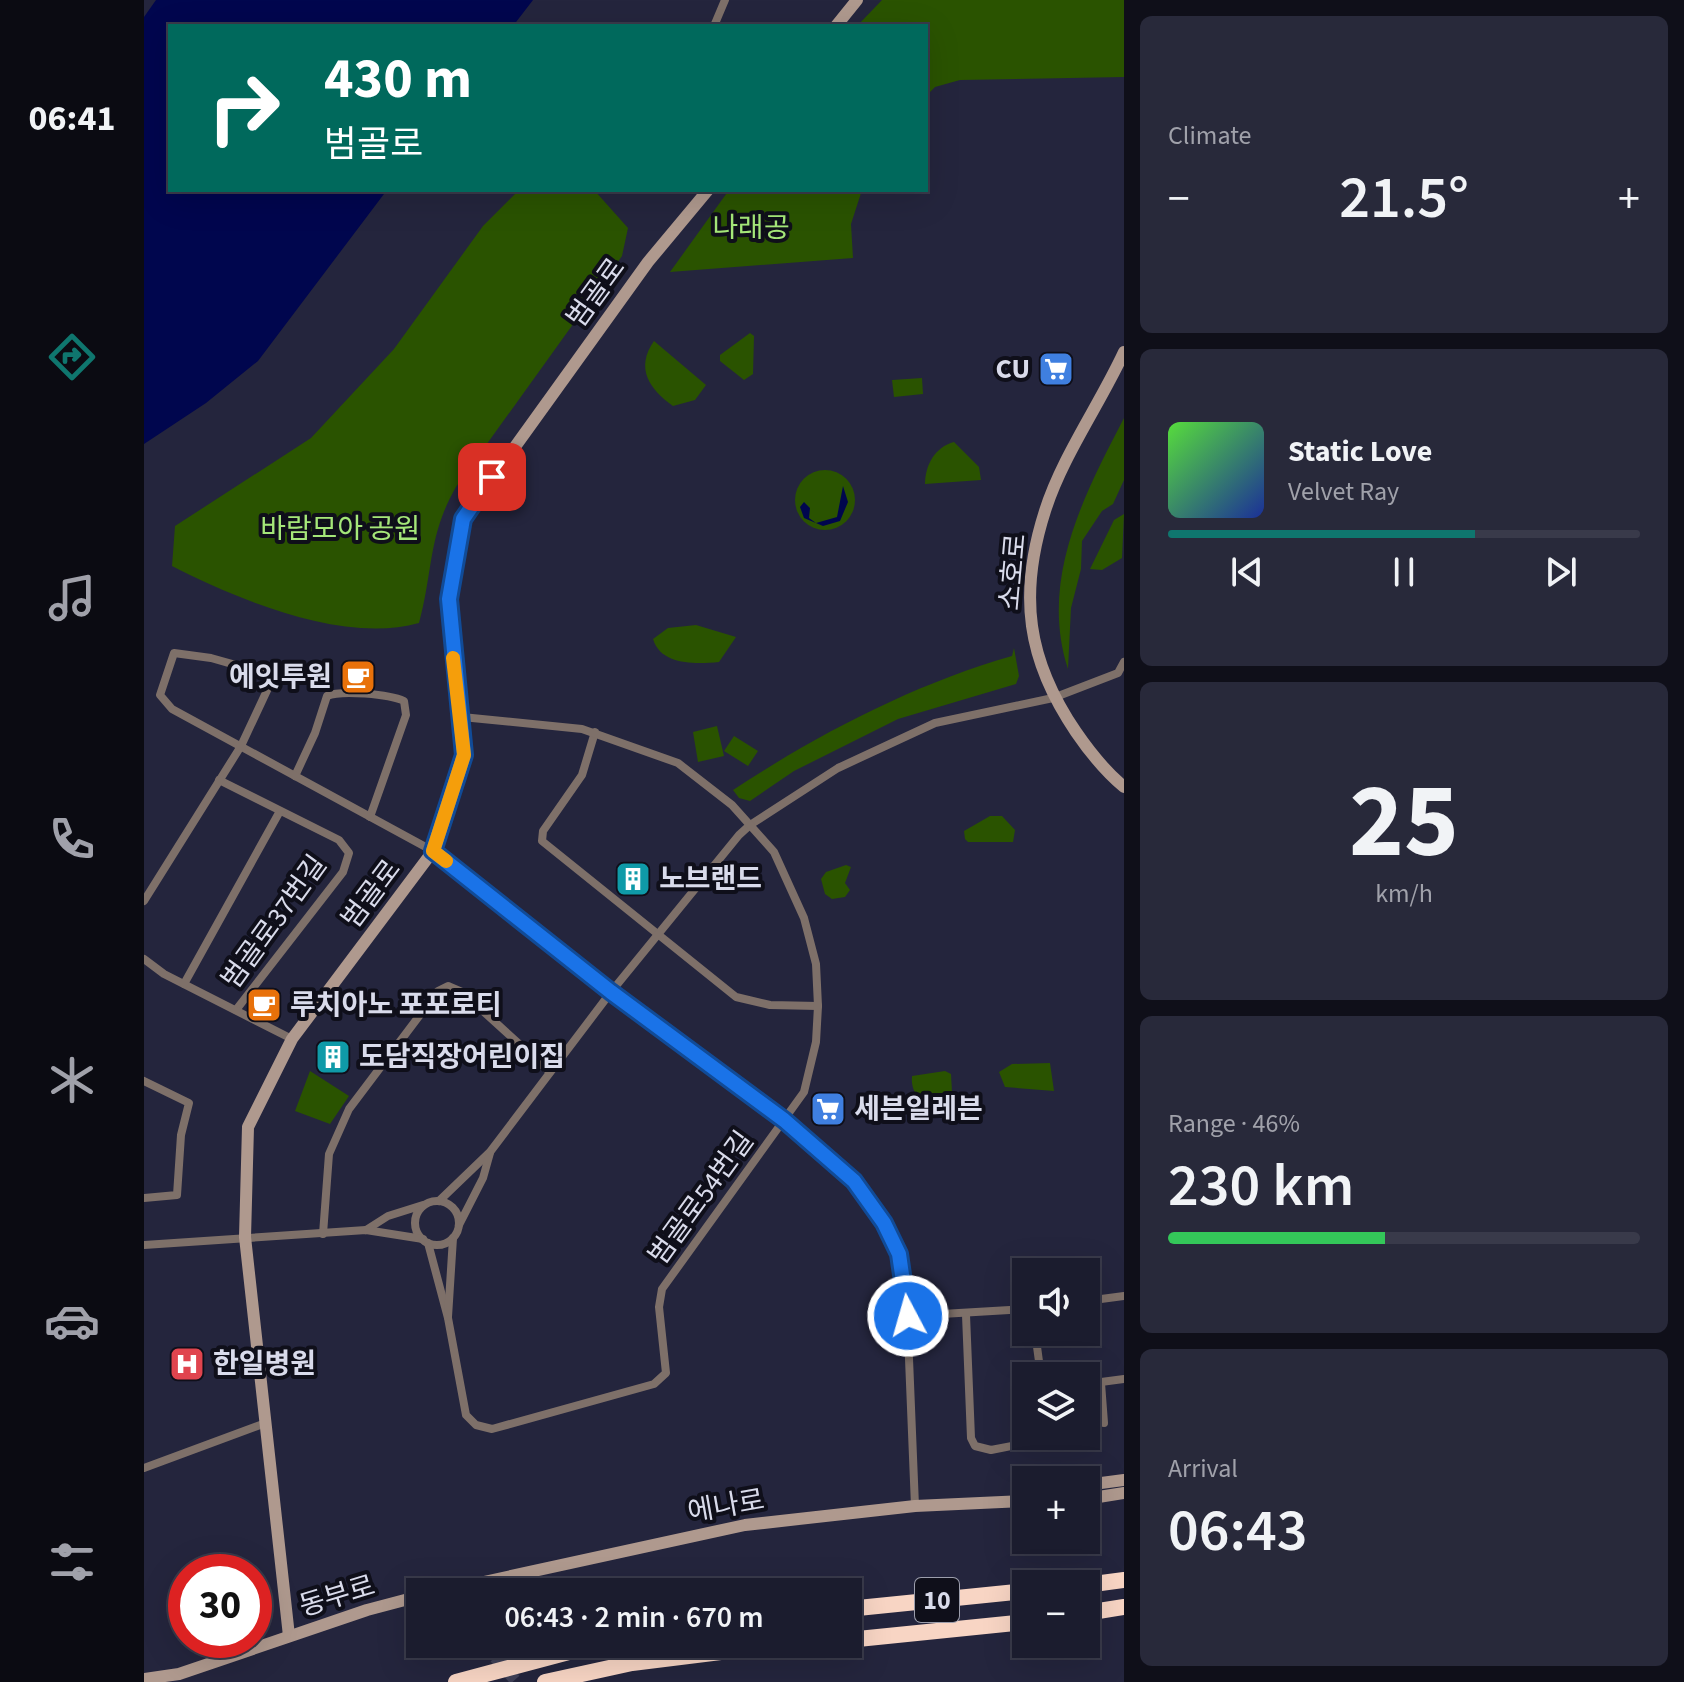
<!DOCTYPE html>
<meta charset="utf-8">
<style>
:root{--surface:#1b1c2e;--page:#28293a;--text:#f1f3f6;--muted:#a0a1aa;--line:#393a4a;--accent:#0f766e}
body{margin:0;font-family:"Source Sans 3","Noto Sans KR",sans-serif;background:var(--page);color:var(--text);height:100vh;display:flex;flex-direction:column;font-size:30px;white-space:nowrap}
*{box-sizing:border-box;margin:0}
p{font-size:26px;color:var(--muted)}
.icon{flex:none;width:44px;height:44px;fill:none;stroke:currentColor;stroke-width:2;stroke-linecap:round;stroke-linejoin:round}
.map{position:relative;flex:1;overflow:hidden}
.details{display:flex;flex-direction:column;gap:16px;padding:16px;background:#0f0f19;width:560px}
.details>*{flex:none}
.hud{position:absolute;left:24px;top:24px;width:760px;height:168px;border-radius:0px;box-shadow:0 8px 32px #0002,0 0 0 2px var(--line);background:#00695c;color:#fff;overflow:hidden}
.controls{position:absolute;left:868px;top:1258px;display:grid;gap:16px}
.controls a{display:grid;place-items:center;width:88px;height:88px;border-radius:0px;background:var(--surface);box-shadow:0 8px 32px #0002,0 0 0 2px var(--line);font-size:40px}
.speed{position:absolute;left:24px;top:1554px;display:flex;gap:16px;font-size:40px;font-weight:700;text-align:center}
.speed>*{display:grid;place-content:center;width:104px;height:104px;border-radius:50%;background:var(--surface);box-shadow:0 8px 32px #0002,0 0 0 2px var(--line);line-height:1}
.speed .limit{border:12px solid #d22;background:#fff;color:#111}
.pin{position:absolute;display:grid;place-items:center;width:68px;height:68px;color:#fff;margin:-34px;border-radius:16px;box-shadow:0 4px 12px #0006}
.me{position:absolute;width:88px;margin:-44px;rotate:354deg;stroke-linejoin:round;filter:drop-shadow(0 0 6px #0008)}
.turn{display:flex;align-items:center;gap:28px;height:168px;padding:0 24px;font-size:36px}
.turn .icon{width:104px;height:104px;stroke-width:2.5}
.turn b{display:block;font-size:56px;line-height:68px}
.big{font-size:60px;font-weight:600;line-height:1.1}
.details .tile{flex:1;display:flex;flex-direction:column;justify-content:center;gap:12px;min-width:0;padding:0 28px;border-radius:12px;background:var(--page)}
.details .dial{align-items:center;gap:0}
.dial b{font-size:104px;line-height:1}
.song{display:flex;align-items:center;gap:24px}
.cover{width:96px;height:96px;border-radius:12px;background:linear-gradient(135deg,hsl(110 70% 55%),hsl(230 70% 35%))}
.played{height:8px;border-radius:4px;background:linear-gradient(90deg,var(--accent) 65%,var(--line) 65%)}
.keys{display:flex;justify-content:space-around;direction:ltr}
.heat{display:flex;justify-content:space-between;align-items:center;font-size:44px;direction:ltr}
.charge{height:12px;border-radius:6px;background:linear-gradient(90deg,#34c759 46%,var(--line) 0)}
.trip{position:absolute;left:262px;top:1578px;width:456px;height:80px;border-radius:0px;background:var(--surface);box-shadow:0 8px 32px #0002,0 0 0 2px var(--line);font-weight:600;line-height:80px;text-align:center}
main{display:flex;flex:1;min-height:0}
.tabs{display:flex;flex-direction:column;width:144px;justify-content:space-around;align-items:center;background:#0b0b12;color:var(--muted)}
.tabs .icon{width:56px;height:56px}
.tabs .selected{color:var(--accent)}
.tabs b{font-size:36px;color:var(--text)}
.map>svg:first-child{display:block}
.green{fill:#2a5300}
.water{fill:#00064e}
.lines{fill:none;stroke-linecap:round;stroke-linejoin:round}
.secondary-tunnel{stroke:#3f4057;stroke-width:12;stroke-dasharray:12 6;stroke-linecap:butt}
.street{stroke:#7e7069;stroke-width:8}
.secondary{stroke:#af998e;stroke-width:12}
.highway{stroke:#f8d5c4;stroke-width:16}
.route-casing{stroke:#114b97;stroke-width:20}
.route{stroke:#1a73e8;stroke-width:14}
.slow{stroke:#f59e0b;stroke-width:14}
.labels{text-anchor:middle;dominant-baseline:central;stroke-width:8;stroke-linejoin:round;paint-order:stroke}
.shield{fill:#0f0f1a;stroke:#9c9eac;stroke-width:2}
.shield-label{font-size:26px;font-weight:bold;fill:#d9dbeb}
.park-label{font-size:28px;fill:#a5e779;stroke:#0f0f1a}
.street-label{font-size:28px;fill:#d9dbeb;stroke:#0f0f1a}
.poi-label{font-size:28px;font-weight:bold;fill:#d9dbeb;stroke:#0f0f1a;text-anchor:start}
</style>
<main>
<nav class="tabs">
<b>06:41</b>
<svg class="icon selected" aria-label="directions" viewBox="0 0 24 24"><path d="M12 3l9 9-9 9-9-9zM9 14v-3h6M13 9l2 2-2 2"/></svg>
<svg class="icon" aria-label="music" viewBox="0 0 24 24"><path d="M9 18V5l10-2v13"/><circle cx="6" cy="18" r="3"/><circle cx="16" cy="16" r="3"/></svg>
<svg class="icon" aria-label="phone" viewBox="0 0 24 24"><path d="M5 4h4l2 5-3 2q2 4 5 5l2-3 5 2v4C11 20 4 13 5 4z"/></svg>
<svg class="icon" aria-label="climate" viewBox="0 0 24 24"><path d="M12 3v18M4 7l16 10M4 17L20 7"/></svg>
<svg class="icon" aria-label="car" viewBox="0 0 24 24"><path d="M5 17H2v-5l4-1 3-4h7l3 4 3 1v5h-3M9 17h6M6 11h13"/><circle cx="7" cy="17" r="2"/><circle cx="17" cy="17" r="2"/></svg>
<svg class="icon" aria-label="filters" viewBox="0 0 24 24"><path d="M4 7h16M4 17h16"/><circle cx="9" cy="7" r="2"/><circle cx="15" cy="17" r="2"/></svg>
</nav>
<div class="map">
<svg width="980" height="1682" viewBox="0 0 980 1682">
<rect width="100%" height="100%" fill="#24253d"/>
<g class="green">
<path d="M738 0H980V77L816 80 791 87 782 96V26H713Z"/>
<path d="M375 190 451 191 484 228 478 256 312 487C284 535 289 572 275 623 199 644 95 600 28 566L31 526 167 438 250 349 339 226Z"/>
<path d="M585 190H718L707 224 709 258 526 272Z"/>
<path d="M606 333 610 336 609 374 600 380 576 361V355Z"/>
<path d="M510 341 562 385 551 400 529 406C505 389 491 368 510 341Z"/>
<path d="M778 378 779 394 750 397 748 380Z"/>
<path d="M980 418V480L969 504 958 511 938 541 937 569 927 608 924 669C895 580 940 495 980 418Z"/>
<path d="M810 442 835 467 837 480 781 484C781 465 791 447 810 442Z"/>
<circle cx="681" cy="500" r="30"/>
<path d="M980 514 978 558 958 570 946 569 970 520Z"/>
<path d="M552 625 592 637 575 662C553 664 517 666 509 639L524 628Z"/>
<path d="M870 648 875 676 872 684 754 719 650 771 606 801 595 798 589 790C674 734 770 684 868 656Z"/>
<path d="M573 726 580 756 554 762 549 732Z"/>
<path d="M590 736 614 751 604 766 580 751Z"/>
<path d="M846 816H858L871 830 869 842H824L821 839 820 831Z"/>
<path d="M702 865 707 867 701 883 706 890 701 897 688 899 681 894 677 879 682 872Z"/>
<path d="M906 1063 910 1091 861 1087 855 1072 868 1064Z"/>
<path d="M166 1071 205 1096 186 1124 151 1111Z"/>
<path d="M801 1071 807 1074 808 1092 802 1104C782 1104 766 1098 768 1076Z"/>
</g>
<g class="water">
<path d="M12 0H389L369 26H26V190H243L114 361 62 403 0 444V17Z"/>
<path d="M699 486 704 502 696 521 679 526 660 518 656 507 660 502 666 508 665 518 672 523 693 517Z"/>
</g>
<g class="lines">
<path class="secondary-tunnel" d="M339 1644 373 1682"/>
<g class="street">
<path d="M570 26 581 0"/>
<path d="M451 732 438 775 399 831 398 841 592 997 626 1005 674 1006"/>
<path d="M151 776 171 733 183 696C197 690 245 694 260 701L262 715 226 817"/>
<path d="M75 780 195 840 205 853 199 872 92 1010"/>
<path d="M0 901 97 746 126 684 120 673 67 658 30 653 16 695 28 709 289 851 467 992 640 1120 710 1181 740 1223 755 1254 762 1285 771 1506"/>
<path d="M0 959 20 974 148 1039"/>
<path d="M40 984 136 811"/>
<path d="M0 1081 45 1103 37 1135 33 1195 0 1198"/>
<path d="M295 1201 346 1152 467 992 595 835 606 825 694 768 791 723 909 698 974 673 980 662"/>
<circle cx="293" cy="1223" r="22"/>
<path d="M315 1225 339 1178 346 1153"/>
<path d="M222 1230 244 1216 279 1205"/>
<path d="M179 1234 185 1154 205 1109 294 991 304 986 318 992 406 1072"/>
<path d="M284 1243 304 1318 322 1415 332 1425 348 1429 510 1384 522 1373 515 1307 518 1289 660 1092 672 1042 674 1006 672 964 660 918 630 852 588 805 534 763 438 729 318 717"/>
<path d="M0 1245 222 1230 279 1239"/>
<path d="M942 1301 980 1296"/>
<path d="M822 1315 827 1438 831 1446 847 1450 893 1441 897 1436"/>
<path d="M764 1316 882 1309"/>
<path d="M304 1317 309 1238"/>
<path d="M891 1332 897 1376"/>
<path d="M957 1383 960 1423"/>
<path d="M942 1384 980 1379"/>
<path d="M0 1468 119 1424"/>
</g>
<g class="secondary">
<path d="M692 26 713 0"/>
<path d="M980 352C956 404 918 457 901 511 874 595 883 660 932 732 945 751 962 772 980 787"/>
<path d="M942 1485 980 1480"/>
<path d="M942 1499 980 1493"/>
<path d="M294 1592 601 1525 771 1506 882 1501"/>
<path d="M145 1636 101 1237 104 1127 148 1039 289 851 320 755 305 599 319 519 504 262 564 190"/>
<path d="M0 1679 35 1674 223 1610 276 1596"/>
</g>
<g class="highway">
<path d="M942 1585 980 1580"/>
<path d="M704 1609 882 1591"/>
<path d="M942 1613 980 1607"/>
<path d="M704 1640 882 1622"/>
<path d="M312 1682 455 1644"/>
<path d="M401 1682 488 1663 641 1644"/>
</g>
</g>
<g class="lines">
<defs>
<path id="route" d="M348 477 319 519 305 599 320 755 289 851 467 992 640 1120 710 1181 740 1223 755 1254 764 1316"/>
</defs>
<use href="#route" class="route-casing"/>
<use href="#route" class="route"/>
<path class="slow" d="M302 861 289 851 320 755 309 658"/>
</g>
<defs>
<symbol id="supermarket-square" viewBox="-11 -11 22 22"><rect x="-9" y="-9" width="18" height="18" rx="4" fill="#3f7fe0" stroke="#0f0f1a"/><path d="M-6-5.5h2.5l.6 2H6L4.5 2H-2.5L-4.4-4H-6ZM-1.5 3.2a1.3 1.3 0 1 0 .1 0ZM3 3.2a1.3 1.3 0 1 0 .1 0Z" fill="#fff"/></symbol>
<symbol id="cafe-square" viewBox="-11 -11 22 22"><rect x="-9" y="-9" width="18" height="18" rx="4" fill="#e8710a" stroke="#0f0f1a"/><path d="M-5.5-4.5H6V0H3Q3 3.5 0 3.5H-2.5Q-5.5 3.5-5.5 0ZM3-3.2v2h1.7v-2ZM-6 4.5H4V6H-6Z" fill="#fff"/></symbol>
<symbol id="building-square" viewBox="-11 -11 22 22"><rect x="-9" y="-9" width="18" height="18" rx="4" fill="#0f9aa8" stroke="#0f0f1a"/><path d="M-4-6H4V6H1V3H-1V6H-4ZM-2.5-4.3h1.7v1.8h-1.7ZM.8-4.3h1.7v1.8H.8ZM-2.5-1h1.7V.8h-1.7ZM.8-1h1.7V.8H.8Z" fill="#fff"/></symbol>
<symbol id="hospital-square" viewBox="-11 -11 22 22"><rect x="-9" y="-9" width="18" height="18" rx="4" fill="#e0444e" stroke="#0f0f1a"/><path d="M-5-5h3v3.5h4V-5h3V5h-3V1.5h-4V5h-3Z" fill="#fff"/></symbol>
</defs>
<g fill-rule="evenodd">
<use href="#supermarket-square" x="892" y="349" width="40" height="40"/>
<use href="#cafe-square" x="194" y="657" width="40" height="40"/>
<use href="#building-square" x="469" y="859" width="40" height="40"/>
<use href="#cafe-square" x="100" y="985" width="40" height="40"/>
<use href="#building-square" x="169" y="1037" width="40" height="40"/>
<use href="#supermarket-square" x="664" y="1089" width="40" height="40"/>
<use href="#hospital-square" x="23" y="1344" width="40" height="40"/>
</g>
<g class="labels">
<rect class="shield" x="771" y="1578" width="44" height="44" rx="6"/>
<g class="shield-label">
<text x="793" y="1600">10</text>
</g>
<g class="park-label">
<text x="607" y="228">나래공</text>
<text x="196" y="529">바람모아 공원</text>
</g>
<g class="street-label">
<text transform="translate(452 293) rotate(-54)">범골로</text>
<text transform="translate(869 572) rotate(-85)">소호로</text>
<text transform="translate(227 894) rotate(-53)">범골로</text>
<text transform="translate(130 922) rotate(-54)">범골로37번길</text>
<text transform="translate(557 1198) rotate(-54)">범골로54번길</text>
<text transform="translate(582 1506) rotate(-10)">에나로</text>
<text transform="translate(193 1596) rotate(-17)">동부로</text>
</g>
<g class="poi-label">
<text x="886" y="369" text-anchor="end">CU</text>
<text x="188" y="677" text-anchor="end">에잇투원</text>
<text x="515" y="879">노브랜드</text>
<text x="146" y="1005">루치아노 포포로티</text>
<text x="215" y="1057">도담직장어린이집</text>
<text x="710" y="1109">세븐일레븐</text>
<text x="69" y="1364">한일병원</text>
</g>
</g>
</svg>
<div class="controls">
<a><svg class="icon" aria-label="sound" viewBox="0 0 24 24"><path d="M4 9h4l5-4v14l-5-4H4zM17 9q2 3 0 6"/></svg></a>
<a><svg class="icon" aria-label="layers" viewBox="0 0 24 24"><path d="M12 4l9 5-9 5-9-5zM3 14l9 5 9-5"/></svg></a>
<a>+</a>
<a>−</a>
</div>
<div class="speed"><div class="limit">30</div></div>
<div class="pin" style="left:348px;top:477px;background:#d93025"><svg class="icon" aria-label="arrive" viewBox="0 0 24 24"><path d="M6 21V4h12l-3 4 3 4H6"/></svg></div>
<svg class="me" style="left:764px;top:1316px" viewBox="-20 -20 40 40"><circle r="17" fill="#1a73e8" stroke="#fff" stroke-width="3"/><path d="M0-11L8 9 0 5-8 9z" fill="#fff"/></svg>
<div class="trip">06:43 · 2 min · 670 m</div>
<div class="hud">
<div class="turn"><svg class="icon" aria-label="right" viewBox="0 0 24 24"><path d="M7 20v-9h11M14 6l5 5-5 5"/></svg><div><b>430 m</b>범골로</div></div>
</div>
</div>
<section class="details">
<div class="tile"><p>Climate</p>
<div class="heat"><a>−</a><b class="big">21.5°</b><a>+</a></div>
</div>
<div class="tile">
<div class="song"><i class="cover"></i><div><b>Static Love</b><p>Velvet Ray</p></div></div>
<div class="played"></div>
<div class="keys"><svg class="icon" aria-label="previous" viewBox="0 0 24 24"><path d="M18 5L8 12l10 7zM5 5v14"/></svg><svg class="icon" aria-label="pause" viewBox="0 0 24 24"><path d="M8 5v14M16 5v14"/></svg><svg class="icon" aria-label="next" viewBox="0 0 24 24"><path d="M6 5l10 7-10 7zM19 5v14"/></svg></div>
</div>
<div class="tile dial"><b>25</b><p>km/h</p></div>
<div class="tile"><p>Range · 46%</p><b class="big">230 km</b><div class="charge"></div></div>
<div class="tile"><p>Arrival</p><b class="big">06:43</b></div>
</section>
</main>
